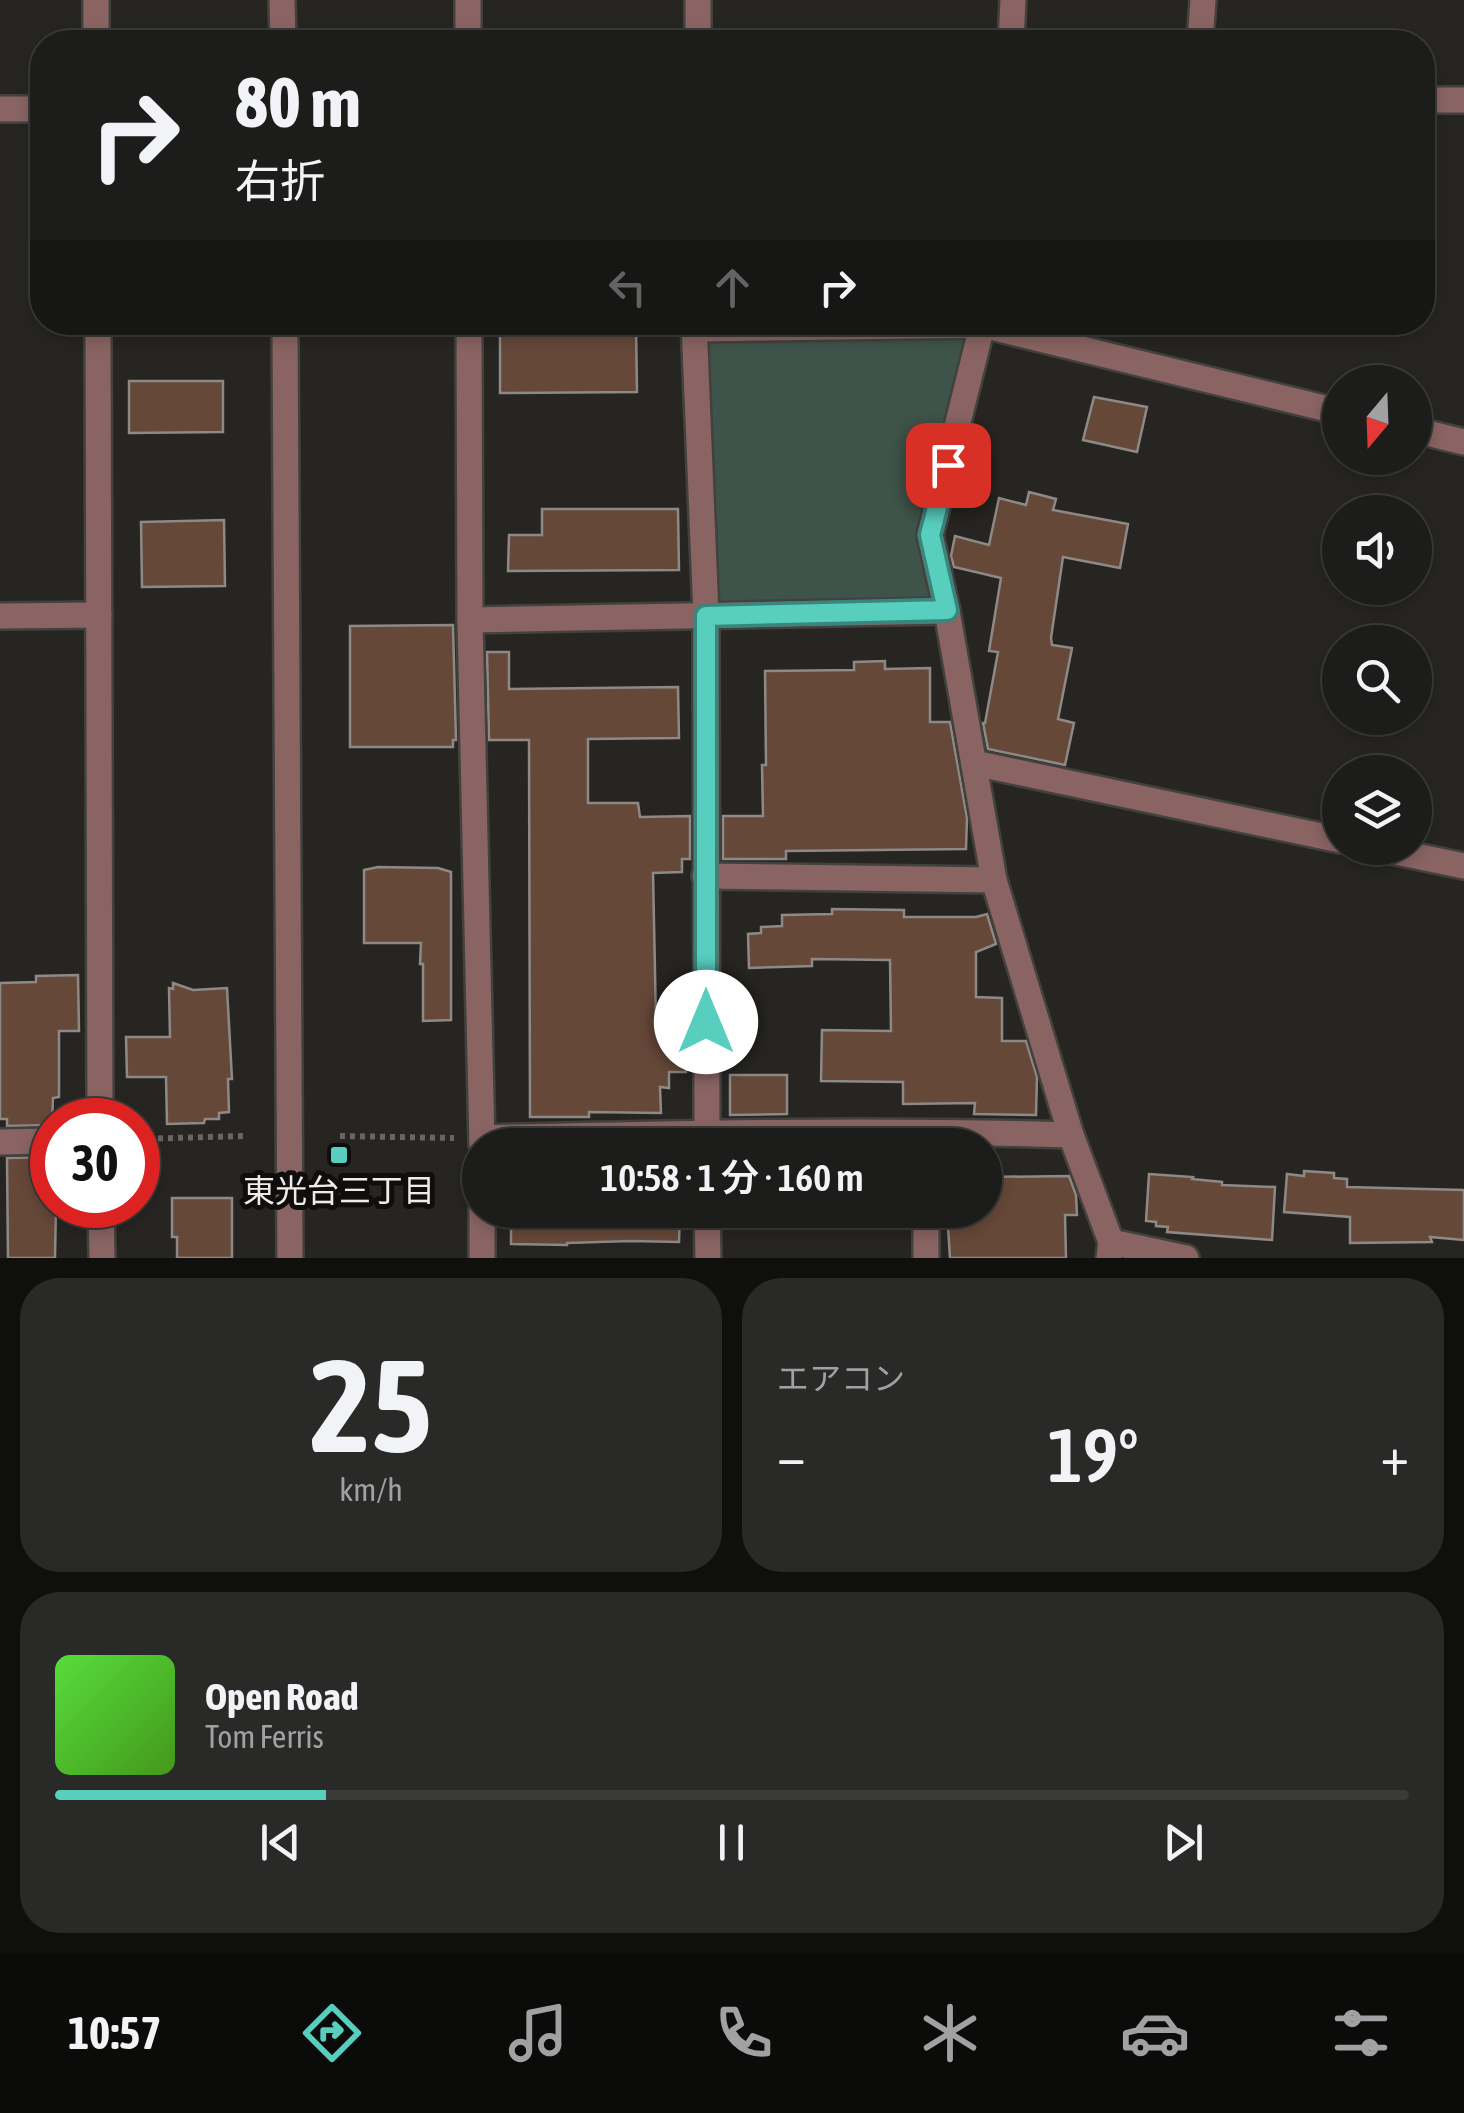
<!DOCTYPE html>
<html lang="ja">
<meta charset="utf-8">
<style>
:root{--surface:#1c1c1a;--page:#292927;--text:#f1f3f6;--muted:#a0a1a2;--line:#3a3a39;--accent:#58cebf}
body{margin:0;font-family:"Asap Condensed","Noto Sans JP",sans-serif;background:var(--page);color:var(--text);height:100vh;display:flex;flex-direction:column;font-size:38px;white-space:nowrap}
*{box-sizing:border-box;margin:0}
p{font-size:32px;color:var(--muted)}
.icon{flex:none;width:55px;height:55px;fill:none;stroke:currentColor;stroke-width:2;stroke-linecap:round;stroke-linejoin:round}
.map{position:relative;height:1258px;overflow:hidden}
.details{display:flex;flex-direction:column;gap:20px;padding:20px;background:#0f0f0e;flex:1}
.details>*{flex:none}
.guide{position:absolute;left:30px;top:30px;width:1405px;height:305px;border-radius:40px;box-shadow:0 5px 15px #0003,0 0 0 2px var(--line);background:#1c1c1a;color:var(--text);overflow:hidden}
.needle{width:65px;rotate:199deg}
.controls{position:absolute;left:1322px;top:365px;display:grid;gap:20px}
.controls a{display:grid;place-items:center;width:110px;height:110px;border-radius:50%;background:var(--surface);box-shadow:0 5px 15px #0003,0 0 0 2px var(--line);font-size:50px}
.speed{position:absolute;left:30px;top:1098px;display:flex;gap:20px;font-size:50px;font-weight:700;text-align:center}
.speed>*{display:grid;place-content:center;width:130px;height:130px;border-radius:50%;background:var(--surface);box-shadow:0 5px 15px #0003,0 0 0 2px var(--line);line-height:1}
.speed .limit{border:15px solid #d22;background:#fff;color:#111}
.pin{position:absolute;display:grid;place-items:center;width:85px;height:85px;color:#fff;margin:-42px;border-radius:20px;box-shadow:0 5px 15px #0006}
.me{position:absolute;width:110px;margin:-55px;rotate:0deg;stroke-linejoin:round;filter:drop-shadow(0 0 8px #0008)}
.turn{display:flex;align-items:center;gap:35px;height:210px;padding:0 40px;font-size:45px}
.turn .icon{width:130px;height:130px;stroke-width:2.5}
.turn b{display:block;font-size:70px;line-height:85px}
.lanes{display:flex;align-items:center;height:95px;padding:0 40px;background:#0003;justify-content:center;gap:50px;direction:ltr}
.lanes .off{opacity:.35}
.big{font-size:75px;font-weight:600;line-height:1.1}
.details .card{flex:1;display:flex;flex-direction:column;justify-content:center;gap:15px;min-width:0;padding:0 35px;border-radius:40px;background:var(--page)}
.details .dial{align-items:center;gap:0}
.dial b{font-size:130px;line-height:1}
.song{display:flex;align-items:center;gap:30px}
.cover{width:120px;height:120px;border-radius:15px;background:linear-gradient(135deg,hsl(110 70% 55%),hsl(100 70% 35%))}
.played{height:10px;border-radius:5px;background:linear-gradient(90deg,var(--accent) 20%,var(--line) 20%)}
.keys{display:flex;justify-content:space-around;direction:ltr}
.heat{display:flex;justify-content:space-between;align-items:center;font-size:55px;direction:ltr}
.details .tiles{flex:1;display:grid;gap:20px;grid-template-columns:1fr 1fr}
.card:last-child{grid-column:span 2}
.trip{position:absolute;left:462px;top:1128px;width:540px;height:100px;border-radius:50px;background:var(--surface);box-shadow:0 5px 15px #0003,0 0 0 2px var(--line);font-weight:600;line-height:100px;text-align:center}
.tabs{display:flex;height:160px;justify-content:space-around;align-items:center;background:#0b0b0a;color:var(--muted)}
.tabs .icon{width:70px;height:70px}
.tabs .on{color:var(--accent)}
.tabs b{font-size:45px;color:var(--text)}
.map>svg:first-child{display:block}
.green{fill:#3e5349}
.building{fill:#664839;stroke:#8d8987;stroke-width:2.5}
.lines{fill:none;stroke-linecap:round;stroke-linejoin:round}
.minor-casing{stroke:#42413e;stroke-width:30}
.path{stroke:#676663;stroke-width:6;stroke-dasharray:5 5;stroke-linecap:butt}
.minor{stroke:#896462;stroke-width:25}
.route-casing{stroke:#39867c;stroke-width:25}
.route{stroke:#58cebf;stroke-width:18}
.poi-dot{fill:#58cebf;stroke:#0f0e0d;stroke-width:4}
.labels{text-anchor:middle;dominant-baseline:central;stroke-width:10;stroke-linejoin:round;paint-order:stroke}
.poi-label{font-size:32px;fill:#edecea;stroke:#0f0e0d}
</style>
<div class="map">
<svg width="1464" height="1258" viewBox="0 0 1464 1258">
<rect width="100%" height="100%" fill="#262522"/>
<path class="green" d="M983 325 930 535 947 611 706 615 694 329Z"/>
<g class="building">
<path d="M636 325 637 392 500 393V327Z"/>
<path d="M129 381H223V432L129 433Z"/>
<path d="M1094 397 1147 407 1137 452 1083 440Z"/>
<path d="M1029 492 1056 499 1053 510 1128 524 1120 568 1063 557 1051 638 1052 645 1072 648 1058 719 1074 723 1065 765 988 749 983 723H985L998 652 989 651 1001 578 954 567 951 556 955 536 989 545 999 498 1026 505Z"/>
<path d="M542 509H678L679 570 508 571 509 535H542Z"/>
<path d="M224 520 225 586 142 587 141 522Z"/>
<path d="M453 625 456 740H453V747H350V626Z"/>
<path d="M487 652H509V689L678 687 679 738 588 739V803H638L640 817 690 816V859H682V872L653 873 656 1021H663L664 1043H686V1072H669V1088L660 1087 661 1113 589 1112V1117H530L529 740H489Z"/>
<path d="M885 661V669L930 668V722H950L967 818 966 849 786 851V859H723V816H763L762 765H766L765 671 854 670V662Z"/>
<path d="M378 867 438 868 451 872V1020L423 1021V964H420L421 943H364V870Z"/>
<path d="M832 909 904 910V917H976L987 914 996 944 976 952V997L1002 998V1041H1026L1037 1077 1036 1115 974 1114 975 1103 903 1104V1082L821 1081 822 1030 891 1031 890 960 812 959V966L749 968 748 934 761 933V927L782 926V915L832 914Z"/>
<path d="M78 975 79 1031H59V1097L53 1098 52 1125 7 1126V1119H0V983L36 982V976Z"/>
<path d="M173 983 193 990 227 988 232 1079H228L229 1112 219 1113V1119H205L204 1123 167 1124 166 1077H127L126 1037H170L169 988 173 989Z"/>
<path d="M730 1075H787V1114L730 1115Z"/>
<path d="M52 1157V1205H56L55 1258H8L7 1158Z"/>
<path d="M1304 1171 1334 1173V1178L1347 1179V1187L1464 1190V1240L1430 1237 1432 1242 1350 1243V1217L1284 1212 1287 1174 1304 1176Z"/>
<path d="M1149 1174 1193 1177 1192 1179 1222 1182V1185L1275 1187 1272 1240 1167 1232 1168 1227 1156 1226V1222L1146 1221Z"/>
<path d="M1069 1176 1076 1195 1077 1215H1065L1066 1258H950L947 1210H985V1177Z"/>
<path d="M172 1198H232V1258H177V1237H172Z"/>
<path d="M511 1210H680L679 1242 630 1241 567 1243V1245L511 1244Z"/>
</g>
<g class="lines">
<defs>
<g id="minor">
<path d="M96 0V42"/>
<path d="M282 0 283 42"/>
<path d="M468 0V42"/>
<path d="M698 0V42"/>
<path d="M1011 42 1013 0"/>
<path d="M1200 42 1203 0"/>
<path d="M1422 100H1464"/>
<path d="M0 109H42"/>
<path d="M98 322 100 1120"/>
<path d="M285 322 290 1258"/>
<path d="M469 322 470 620 482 1145"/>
<path d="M694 322 706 615 707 1145"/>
<path d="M983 322 930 535 947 611 994 880 1071 1135 1111 1242 1109 1258"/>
<path d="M694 329 983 325 1340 412"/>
<path d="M1415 430 1464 442"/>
<path d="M0 616 99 615"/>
<path d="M470 620 947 611"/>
<path d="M974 763 1340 840"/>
<path d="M1377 848 1464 866"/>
<path d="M705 876 994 880"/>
<path d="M482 1138C679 1133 875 1129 1071 1135"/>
<path d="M0 1142 52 1141"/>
<path d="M101 1205 102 1258"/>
<path d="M707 1210 708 1258"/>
<path d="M926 1210V1258"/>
<path d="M1111 1242 1186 1258"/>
<path d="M482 1258V1210"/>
</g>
</defs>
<use href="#minor" class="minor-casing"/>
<g class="path">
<path d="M340 1136 454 1138"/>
<path d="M138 1139 243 1136"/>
</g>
<use href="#minor" class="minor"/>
</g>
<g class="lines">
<defs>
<path id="route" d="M706 1022V616L947 610 930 535 948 465"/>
</defs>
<use href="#route" class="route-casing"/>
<use href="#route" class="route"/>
</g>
<rect class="poi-dot" x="329" y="1145" width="20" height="20" rx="5"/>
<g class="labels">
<g class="poi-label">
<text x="339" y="1190">東光台三丁目</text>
</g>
</g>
</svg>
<div class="controls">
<a><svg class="needle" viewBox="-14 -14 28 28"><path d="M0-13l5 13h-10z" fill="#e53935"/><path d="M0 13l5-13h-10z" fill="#a0a1a2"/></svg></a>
<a><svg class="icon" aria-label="sound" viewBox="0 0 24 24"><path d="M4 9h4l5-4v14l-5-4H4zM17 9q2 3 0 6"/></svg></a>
<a><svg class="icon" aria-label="search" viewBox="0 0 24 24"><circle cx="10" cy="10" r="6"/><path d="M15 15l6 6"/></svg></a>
<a><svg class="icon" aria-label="layers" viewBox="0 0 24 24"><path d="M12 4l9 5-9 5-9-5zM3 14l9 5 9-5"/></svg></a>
</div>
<div class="speed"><div class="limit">30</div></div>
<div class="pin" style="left:948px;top:465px;background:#d93025"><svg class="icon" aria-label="arrive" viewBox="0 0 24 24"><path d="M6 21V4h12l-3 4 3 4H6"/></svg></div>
<svg class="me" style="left:706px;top:1022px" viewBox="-20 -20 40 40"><circle r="19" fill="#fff"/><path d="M0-13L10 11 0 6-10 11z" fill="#58cebf"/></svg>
<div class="trip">10:58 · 1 分 · 160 m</div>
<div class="guide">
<div class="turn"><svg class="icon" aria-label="right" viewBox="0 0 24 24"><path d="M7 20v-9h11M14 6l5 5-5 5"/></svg><div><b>80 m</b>右折</div></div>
<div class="lanes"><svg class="icon off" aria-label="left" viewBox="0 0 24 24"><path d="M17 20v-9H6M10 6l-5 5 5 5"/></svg><svg class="icon off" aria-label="ahead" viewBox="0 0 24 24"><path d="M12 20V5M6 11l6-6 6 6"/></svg><svg class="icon" aria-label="right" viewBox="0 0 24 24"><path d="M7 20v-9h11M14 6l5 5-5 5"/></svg></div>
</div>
</div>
<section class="details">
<div class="tiles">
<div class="card dial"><b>25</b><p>km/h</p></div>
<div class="card"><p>エアコン</p>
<div class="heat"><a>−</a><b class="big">19°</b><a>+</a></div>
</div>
<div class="card">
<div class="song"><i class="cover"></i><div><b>Open Road</b><p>Tom Ferris</p></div></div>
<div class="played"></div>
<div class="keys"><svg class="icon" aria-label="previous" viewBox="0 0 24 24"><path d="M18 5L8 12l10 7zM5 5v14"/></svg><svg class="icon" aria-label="pause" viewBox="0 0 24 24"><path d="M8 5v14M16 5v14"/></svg><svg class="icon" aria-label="next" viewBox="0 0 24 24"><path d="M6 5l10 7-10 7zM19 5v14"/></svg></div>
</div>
</div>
</section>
<nav class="tabs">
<b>10:57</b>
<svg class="icon on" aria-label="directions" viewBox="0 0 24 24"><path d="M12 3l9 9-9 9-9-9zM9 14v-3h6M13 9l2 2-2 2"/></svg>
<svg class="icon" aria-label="music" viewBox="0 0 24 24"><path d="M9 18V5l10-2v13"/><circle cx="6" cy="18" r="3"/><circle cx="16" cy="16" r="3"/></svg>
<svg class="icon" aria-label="phone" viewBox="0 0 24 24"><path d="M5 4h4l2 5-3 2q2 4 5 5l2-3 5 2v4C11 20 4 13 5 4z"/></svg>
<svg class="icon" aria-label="climate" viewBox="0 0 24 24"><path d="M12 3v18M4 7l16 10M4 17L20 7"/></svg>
<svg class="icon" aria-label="car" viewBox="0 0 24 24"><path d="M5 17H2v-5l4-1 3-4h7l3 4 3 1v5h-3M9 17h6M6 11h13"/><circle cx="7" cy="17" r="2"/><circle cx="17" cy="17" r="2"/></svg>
<svg class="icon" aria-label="filters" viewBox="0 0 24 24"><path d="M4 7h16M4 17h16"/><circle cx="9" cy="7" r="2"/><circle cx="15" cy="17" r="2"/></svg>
</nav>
